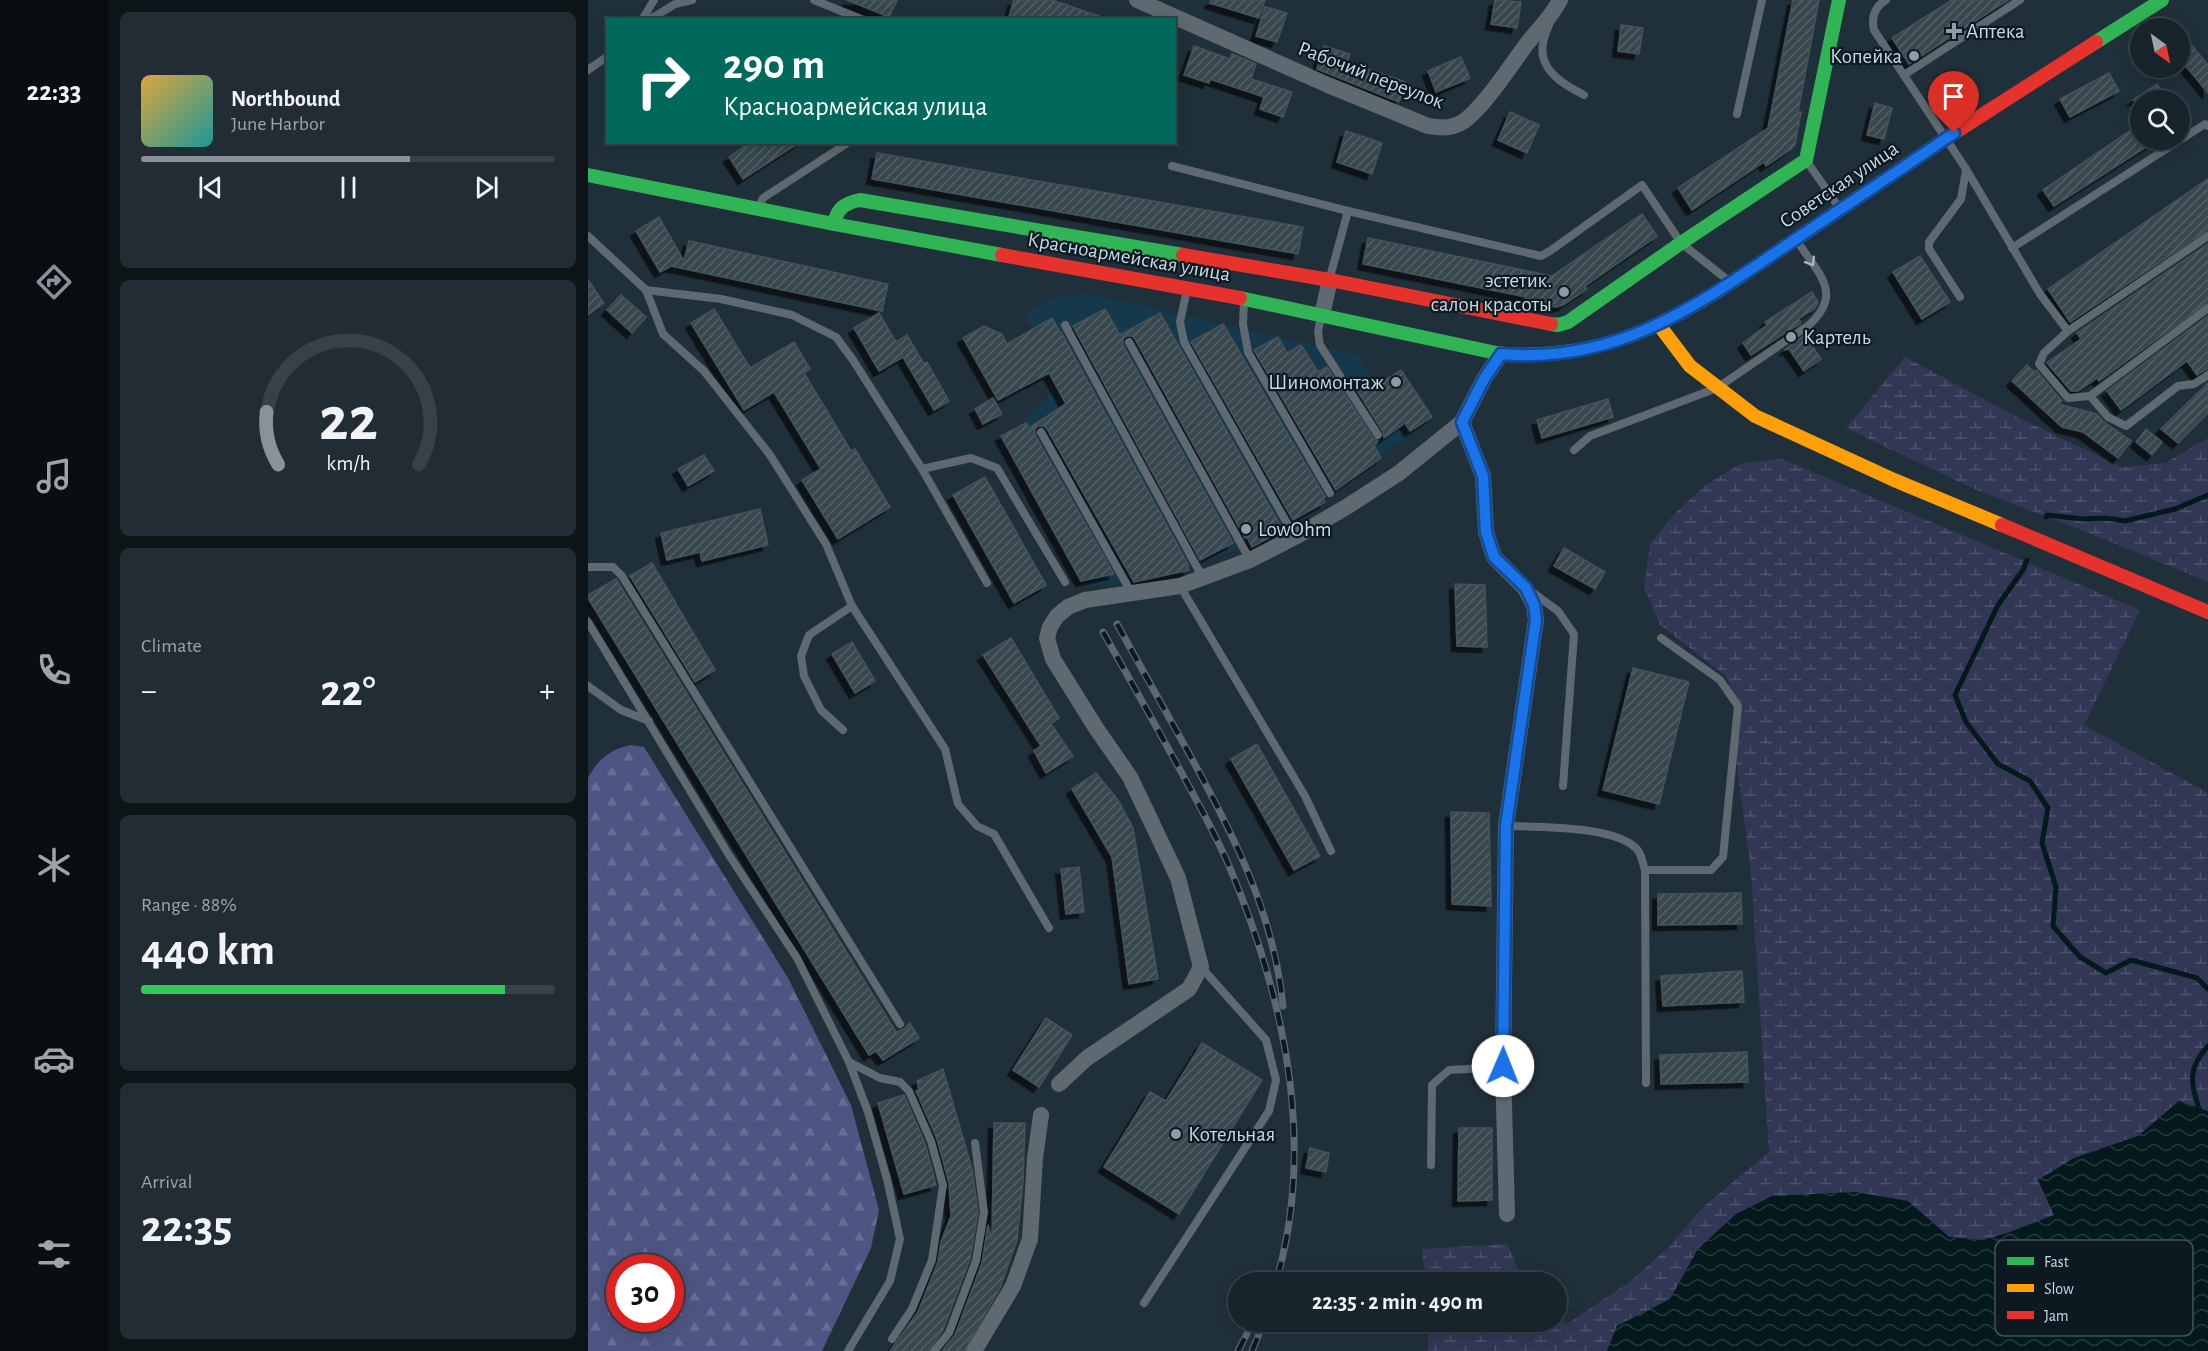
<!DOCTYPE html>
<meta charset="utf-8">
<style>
:root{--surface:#18242c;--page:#212c34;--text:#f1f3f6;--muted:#9fa4a9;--line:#364148;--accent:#8c9099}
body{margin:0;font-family:"Alegreya Sans",sans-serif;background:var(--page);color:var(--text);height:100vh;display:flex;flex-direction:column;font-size:22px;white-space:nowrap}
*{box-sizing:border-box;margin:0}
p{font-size:20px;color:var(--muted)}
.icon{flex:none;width:33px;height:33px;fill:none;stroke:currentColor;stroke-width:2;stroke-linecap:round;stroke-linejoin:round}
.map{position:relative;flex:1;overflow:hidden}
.panel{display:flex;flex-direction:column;gap:12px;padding:12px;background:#0d1418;width:480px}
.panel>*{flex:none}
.guide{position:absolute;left:18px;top:18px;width:570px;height:126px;border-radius:0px;box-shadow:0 3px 15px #0003,0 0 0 2px var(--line);background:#00695c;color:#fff;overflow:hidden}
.needle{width:39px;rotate:147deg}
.controls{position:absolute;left:1542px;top:18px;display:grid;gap:12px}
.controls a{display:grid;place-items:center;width:60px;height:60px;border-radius:50%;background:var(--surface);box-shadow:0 3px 15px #0003,0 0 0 2px var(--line);font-size:30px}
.speed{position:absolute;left:18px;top:1254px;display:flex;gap:12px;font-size:30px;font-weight:700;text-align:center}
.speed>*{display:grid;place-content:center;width:78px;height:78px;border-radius:50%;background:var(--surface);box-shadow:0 3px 15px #0003,0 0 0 2px var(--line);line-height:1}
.speed .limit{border:9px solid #d22;background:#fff;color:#111}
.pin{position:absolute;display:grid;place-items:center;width:51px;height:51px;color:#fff;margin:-62px -26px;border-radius:50% 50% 50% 0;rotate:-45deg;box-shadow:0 0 6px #0007}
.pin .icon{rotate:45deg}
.me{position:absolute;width:66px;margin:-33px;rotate:1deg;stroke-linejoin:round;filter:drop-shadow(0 0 4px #0008)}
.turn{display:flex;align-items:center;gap:21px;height:126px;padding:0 18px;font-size:27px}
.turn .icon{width:78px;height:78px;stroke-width:2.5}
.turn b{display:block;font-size:42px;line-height:51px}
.big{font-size:45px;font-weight:700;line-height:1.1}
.panel .widget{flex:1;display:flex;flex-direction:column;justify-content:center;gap:9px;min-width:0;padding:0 21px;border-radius:9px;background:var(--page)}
.panel .dial{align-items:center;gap:0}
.dial svg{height:156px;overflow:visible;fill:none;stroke:var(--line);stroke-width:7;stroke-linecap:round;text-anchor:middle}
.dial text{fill:var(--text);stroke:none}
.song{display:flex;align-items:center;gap:18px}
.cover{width:72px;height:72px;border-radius:9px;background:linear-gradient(135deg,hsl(40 70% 55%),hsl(180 70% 35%))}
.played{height:6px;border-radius:3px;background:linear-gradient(90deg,var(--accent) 65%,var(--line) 65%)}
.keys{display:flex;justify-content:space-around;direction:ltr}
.heat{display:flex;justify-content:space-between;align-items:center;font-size:33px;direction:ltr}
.charge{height:9px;border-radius:4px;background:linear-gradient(90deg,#34c759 88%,var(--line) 0)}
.trip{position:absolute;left:640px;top:1272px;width:339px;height:60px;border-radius:30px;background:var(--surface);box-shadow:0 3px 15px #0003,0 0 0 2px var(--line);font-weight:700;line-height:60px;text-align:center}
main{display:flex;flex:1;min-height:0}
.tab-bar{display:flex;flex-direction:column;width:108px;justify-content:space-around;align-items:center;background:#0a0e12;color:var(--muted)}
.tab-bar .icon{width:42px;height:42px}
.tab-bar .current{color:var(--accent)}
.tab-bar b{font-size:27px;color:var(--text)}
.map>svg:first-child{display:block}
.built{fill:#16384d}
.forest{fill:url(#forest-firs);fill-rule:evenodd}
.wetland{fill:url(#wetland-marsh)}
.water{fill:url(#water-waves)}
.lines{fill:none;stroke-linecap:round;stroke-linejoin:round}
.stream{stroke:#03191c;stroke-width:5}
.building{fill:url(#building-hatch);stroke:#445359;stroke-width:1.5;filter:url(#shadow)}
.lane{stroke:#5e6971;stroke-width:8}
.street{stroke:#5e6971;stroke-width:16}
.fast{stroke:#30b455;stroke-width:14}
.slow{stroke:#ff9f0a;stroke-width:14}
.jam{stroke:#e5322d;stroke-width:14}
.rail-casing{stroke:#5c6770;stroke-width:7}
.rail{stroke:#0c1921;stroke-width:4.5;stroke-dasharray:14;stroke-linecap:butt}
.oneway{stroke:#a8b7c2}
.route-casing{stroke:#114b97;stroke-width:15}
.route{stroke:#1a73e8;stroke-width:10}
.poi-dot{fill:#8d9da8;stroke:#0c1921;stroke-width:2}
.labels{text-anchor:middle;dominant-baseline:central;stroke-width:4.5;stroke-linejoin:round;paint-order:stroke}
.poi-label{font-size:21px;fill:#c7d8e4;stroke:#0c1921;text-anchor:start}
.street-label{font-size:21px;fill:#c7d8e4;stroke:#0c1921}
.key{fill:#0c1921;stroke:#44525c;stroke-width:1.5}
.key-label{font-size:16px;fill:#c7d8e4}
</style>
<main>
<nav class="tab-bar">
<b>22:33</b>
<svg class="icon current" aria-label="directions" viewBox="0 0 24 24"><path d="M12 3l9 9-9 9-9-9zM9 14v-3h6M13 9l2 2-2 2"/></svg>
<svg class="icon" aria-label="music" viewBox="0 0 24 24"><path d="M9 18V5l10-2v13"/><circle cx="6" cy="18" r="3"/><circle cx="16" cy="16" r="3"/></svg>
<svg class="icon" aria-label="phone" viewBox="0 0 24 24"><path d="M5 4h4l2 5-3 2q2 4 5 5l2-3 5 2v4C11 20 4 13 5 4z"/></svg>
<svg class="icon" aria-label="climate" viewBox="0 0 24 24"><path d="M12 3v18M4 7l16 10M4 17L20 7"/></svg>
<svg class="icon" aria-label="car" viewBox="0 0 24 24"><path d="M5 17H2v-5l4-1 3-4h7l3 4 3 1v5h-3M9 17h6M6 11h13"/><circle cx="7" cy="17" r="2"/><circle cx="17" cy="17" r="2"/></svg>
<svg class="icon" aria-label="filters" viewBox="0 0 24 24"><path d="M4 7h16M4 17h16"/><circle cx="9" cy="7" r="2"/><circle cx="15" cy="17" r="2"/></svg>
</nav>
<section class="panel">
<div class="widget">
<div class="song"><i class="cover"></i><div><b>Northbound</b><p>June Harbor</p></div></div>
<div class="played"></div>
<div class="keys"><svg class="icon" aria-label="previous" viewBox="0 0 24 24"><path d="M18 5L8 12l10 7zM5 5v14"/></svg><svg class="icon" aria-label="pause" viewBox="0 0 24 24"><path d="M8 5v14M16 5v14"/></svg><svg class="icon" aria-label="next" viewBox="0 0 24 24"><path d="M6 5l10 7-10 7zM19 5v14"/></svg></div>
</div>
<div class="widget dial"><svg viewBox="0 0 100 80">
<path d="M14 69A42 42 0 1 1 86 69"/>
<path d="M14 69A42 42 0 0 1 8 42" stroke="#8c9099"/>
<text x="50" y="56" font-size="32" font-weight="700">22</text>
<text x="50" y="72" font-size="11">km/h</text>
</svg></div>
<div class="widget"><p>Climate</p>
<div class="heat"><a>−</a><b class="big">22°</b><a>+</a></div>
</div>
<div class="widget"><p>Range · 88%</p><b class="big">440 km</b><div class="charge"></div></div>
<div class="widget"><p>Arrival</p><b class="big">22:35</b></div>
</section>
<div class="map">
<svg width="1620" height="1351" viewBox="0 0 1620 1351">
<defs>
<pattern id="forest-firs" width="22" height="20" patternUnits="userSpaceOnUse" patternTransform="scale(1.5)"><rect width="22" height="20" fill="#4f5583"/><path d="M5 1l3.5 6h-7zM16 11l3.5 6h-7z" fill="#676d94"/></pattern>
<pattern id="wetland-marsh" width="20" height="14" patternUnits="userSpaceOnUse" patternTransform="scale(1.5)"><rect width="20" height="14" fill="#323756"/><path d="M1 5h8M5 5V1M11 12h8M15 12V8" fill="none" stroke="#4e536e"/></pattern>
<pattern id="water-waves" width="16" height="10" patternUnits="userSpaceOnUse" patternTransform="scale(1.5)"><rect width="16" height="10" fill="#03191c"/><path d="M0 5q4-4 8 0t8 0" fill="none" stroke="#263a3d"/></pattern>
<pattern id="building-hatch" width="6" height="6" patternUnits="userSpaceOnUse" patternTransform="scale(1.5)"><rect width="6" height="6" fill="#38474e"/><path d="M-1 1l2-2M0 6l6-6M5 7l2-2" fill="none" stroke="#536167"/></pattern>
<filter id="shadow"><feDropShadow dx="-5.5" dy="5.5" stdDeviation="0" flood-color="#0009"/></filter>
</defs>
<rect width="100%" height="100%" fill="#20303a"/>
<path class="built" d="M499 293 769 355 822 434 692 529 656 548 563 577 503 587 423 435 473 383 437 314 462 299Z"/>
<path class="forest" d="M42 745 56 747 200 978 263 1105 291 1210 283 1248 234 1351H0V778C10 759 22 750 42 745ZM32 1268H82V1318H32Z"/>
<g class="wetland">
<path d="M1317 357 1431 418 1534 467 1577 463 1620 438V582L1506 535 1384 488 1258 428Z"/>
<path d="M1194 459 1552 610 1496 725 1620 793V1111L1591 1101 1550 1136 1486 1158 1450 1180 1467 1215 1419 1233 1395 1240 1361 1237 1320 1201 1267 1192 1184 1196 1110 1249 1082 1299 1029 1326 1019 1351H840V1322H969V1314L979 1324 1043 1281 1081 1247 1115 1207 1181 1152 1163 872 1147 750 1152 714 1138 676 1072 625 1056 587 1062 544 1087 513 1119 484 1154 463Z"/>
<path d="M919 1244 933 1276 939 1282H838L834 1249Z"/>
</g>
<path class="water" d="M1591 1101 1620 1111V1351H1019L1029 1326 1082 1299 1110 1249 1148 1214 1184 1196 1267 1192 1320 1201 1361 1237 1395 1240 1419 1233 1466 1215 1450 1180 1486 1158 1550 1136Z"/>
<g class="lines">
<g class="stream">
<path d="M1458 517 1459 515 1495 519 1518 518 1537 521 1587 509 1620 495"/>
<path d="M1439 560 1435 570 1410 605 1367 695 1378 722 1410 764 1442 781 1460 808 1454 843 1468 887 1465 926 1492 957 1518 973 1543 960 1609 978 1620 989"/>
<path d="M1611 1108C1602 1082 1600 1068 1620 1046"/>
</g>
</g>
<g class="building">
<path d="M259 0H309L301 17Z"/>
<path d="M426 0H464L514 17 513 20H420Z"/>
<path d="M623 0H677L671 18 622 3Z"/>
<path d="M907 0 933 2 929 28 903 24Z"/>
<path d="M1205 0H1231L1210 112H1213L1207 145 1203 149 1178 166 1176 162 1104 210 1090 188 1180 128Z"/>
<path d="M1364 0H1420L1321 64 1304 38Z"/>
<path d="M677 7 699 13 689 42 668 36Z"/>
<path d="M1033 25 1055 28 1051 54 1030 51Z"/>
<path d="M1592 31 1620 65V93L1592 59Z"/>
<path d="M606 46 642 59 644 54 668 64 663 79 704 92 695 117 672 109 676 97 622 79 621 83 596 75Z"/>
<path d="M736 46 762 54 759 62 818 82 811 102 729 69Z"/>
<path d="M873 57 882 78 848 92 840 71Z"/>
<path d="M1521 73 1531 91 1482 117 1472 99Z"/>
<path d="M1569 84 1580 100H1545Z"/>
<path d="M1287 103 1304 108 1296 139 1279 135Z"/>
<path d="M922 112 951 125 939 153 910 140Z"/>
<path d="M1552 124V140H1569L1466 206 1455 190Z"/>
<path d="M758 131 794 143 784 174 749 162Z"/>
<path d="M163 142H212L155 179 141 157Z"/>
<path d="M289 153 715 227 710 254 284 179Z"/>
<path d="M1620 179V230L1482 322 1460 289Z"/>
<path d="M1054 214 1069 236 997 286 999 289 975 305 968 307 937 301 938 297 775 264 780 238 964 276Z"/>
<path d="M71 217 96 261 101 241 300 284 294 311 83 266 72 272 48 231Z"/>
<path d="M1620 244V302L1511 381 1509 378 1490 391H1483L1459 363 1493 339 1489 333Z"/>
<path d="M1332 256 1362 302 1334 319 1305 272Z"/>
<path d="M0 280 16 303 0 315Z"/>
<path d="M1224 292 1230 302 1227 308 1211 319 1213 323 1163 355 1155 343 1179 325 1177 322Z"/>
<path d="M33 295 58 317 44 333 19 310Z"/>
<path d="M126 309 162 368 206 342 222 369 216 373 263 451 267 449 302 507 250 539 214 480 233 469 186 392 156 410 103 323Z"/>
<path d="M517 309 532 335 572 313 695 530 664 547 659 537 657 538 547 339 544 336H538L535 339V345L645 543 612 560 485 326Z"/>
<path d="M291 313 308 342 319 335 336 364 339 362 361 401 346 410 315 357 291 371 266 328Z"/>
<path d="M1620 316V368L1609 375 1599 361 1533 410 1519 391Z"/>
<path d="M464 318 472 332H473L601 566 599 567 601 570 546 582 459 429 456 426H450L447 429V435L526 574 493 581 413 436 438 423 441 428 478 404 461 373 410 400 375 338 396 326 414 334 419 344Z"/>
<path d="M635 324 737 497 735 499 737 502 705 520 603 342Z"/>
<path d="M1220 333 1221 335 1218 337 1233 359 1216 371 1201 349 1196 350Z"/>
<path d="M690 337 699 353 713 345 730 372 739 367 785 438 790 441 786 445 793 458 748 490 666 350Z"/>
<path d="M1439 365 1446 372 1448 370 1474 401 1470 404 1509 414 1515 421 1543 441 1530 458 1495 432 1474 427 1424 381Z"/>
<path d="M813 370 844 417 822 431 817 423 796 438 795 432 767 387 773 383 779 392Z"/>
<path d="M1620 383V413L1590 443 1573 429Z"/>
<path d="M405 398 414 414 395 424 387 409Z"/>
<path d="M1020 399 1025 417 954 438 949 420Z"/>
<path d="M1558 429 1574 442 1564 455 1548 442Z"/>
<path d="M116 455 126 471 100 486 90 469Z"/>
<path d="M397 477 458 585 426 603 365 495Z"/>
<path d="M172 509 180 545 114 561 112 552 79 560 73 533Z"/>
<path d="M976 548 1017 572 1007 589 966 566Z"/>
<path d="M64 563 127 670 107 682 42 576Z"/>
<path d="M28 579 308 1032 316 1029 322 1023 331 1038 295 1060 288 1051 281 1055 0 598V595Z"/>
<path d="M867 584 897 585 899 647 869 646Z"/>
<path d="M423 638 471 718 463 724 485 756 458 773 446 751 453 746 395 655Z"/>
<path d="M264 642 287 681 267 693 244 654Z"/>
<path d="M1045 668 1101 682 1071 804 1015 790Z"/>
<path d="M669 744 732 856 706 870 643 759Z"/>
<path d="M508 773 530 800 545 828 570 979 541 984 524 857 484 789Z"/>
<path d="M863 812 901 813 903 906 864 904Z"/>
<path d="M491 867 496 912 478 914 473 869Z"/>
<path d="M1153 893 1154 924 1070 925V894Z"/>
<path d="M1154 971 1156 1002 1075 1006 1073 976Z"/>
<path d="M458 1018 484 1035 451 1087 425 1070Z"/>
<path d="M614 1043 674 1080 591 1214 516 1167 562 1092 578 1101Z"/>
<path d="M1159 1052 1160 1082 1073 1084 1072 1055Z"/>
<path d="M355 1069 384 1169 390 1212 382 1259 355 1330 340 1351H302L330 1312 350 1262 353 1242 363 1216 361 1183 349 1139 328 1091 331 1090 329 1081Z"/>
<path d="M316 1095 337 1143 348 1185 316 1194 290 1103Z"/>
<path d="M406 1123H437L435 1181 429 1240 412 1288 376 1351H354L367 1335 394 1263 400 1225 404 1239Z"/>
<path d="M871 1128H904V1200L870 1201Z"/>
<path d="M722 1148 741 1153 738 1172 718 1168Z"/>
</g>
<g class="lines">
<g class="lane">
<path d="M226 0 275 20"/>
<path d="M1298 0C1286 7 1283 17 1286 30L1378 169 1452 294 1480 331"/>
<path d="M54 20 66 0"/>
<path d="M61 20 87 4 104 0"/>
<path d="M961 25C959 30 956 37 955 43 950 70 976 85 996 95"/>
<path d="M0 70 20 56"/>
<path d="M1316 75 1432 0"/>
<path d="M1149 114 1174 0"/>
<path d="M1220 163 1252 209"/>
<path d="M584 166 760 211 953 256 962 251 1054 185 1093 243 1141 281"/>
<path d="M171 206 175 198 261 142"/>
<path d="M0 236 58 290 133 299 204 315 248 337 265 360 334 469 383 458 409 468 477 582"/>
<path d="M1620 236 1480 331 1456 353 1451 364 1480 398 1502 396 1520 417 1538 426 1590 386 1606 384 1620 375"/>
<path d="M1424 248 1617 124 1620 126"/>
<path d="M742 277 760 211"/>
<path d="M599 289 592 322 596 342 707 537"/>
<path d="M58 290 75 334 116 371 182 455 238 544 264 606 357 749 370 804 389 826 406 834 461 928"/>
<path d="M1372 297 1341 249V242L1373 199 1378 170"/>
<path d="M656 302 655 324 660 352 742 493"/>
<path d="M733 316 730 332 732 345 790 435"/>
<path d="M477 325 615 578"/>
<path d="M541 342 662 560"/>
<path d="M1502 396 1620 308"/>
<path d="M453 432 543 592"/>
<path d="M986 450 1002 436 1129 388 1221 325C1256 293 1230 274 1210 242"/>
<path d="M334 469 399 583"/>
<path d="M0 567H25L34 576 312 1024"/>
<path d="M592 586 717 796 743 851"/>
<path d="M944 592 970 611 986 634 975 786"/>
<path d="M0 622 141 855 209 958 261 1062 280 1112 299 1179 312 1239 302 1281 260 1351"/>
<path d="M0 686 33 710 61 721"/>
<path d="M255 730 233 710 216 676 213 656 221 635 264 606"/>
<path d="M918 826C948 827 1034 825 1051 852 1054 857 1055 864 1057 870L1058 1083"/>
<path d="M1057 870H1123L1135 857 1150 706 1132 680 1073 638"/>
<path d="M261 1062 292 1078 312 1082 321 1091 343 1141 355 1185 344 1260 324 1309 304 1339"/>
<path d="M843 1165 844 1085 861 1070 915 1067"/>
<path d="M556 1303 681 1111 688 1080 678 1040 613 967"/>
<path d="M346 1351 361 1333 388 1261 396 1212 387 1143"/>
</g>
<g class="street">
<path d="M549 0 740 85 840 126C853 128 864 129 876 121 895 108 923 65 938 45 950 29 963 18 972 0"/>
<path d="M734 315 742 280"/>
<path d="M874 422 895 476 898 532 906 557 937 588 946 605 948 620 918 826 915 1067 919 1214"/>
<path d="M471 1084 499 1058 601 989 613 967 590 878 542 777 508 728 465 659 459 638 462 627 469 616 480 607 497 600 592 586 662 560 707 537 760 506 811 473 874 422 896 379 913 354"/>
<path d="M386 1351 425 1286 442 1239 447 1158 453 1115"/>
</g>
<g class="fast">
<path d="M1508 42 1574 0"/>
<path d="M0 175 246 224 414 255"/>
<path d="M246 224C249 208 257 203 272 200L595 255"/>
<path d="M652 298 913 354C1014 360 1082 325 1164 269"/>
<path d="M963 324 970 325 980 322 1093 243 1218 160 1251 0"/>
</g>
<path class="slow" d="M1071 325 1102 366 1167 416 1306 480 1414 525"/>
<g class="jam">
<path d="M414 255 652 298"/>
<path d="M595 255 742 280 963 324"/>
<path d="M1164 269 1366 133 1508 42"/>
<path d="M1414 525 1620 612"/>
</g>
<defs>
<g id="rail">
<path d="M529 624C552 666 575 707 598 748 643 830 686 912 695 1006"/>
<path d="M515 632C545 685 575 738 604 792 616 814 628 837 639 861 695 992 729 1142 688 1282"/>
<path d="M650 1351 665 1322"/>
<path d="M664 1351 676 1322"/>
</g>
</defs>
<use href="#rail" class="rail-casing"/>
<use href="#rail" class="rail"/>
</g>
<defs><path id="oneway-chevron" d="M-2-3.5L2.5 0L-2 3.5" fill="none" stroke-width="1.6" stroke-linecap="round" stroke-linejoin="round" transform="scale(1.5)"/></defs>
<use class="oneway" href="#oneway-chevron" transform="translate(1223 262) rotate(58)"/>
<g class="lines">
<defs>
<path id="route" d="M915 1066 918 826 948 620 946 605 938 588 906 557 898 532 895 476 874 422 896 379 913 354C1034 365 1116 300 1211 237 1263 202 1315 168 1366 133"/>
</defs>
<use href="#route" class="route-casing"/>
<use href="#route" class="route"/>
</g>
<g class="poi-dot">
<path d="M1363 22h6v6h6v6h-6v6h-6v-6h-6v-6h6z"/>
<circle cx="1326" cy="56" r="6"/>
<circle cx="976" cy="292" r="6"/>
<circle cx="1203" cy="337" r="6"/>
<circle cx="808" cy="382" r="6"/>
<circle cx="658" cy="529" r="6"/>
<circle cx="588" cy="1134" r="6"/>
</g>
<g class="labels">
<g class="poi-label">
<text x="1378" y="31">Аптека</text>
<text x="1314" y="56" text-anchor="end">Копейка</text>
<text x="964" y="280" text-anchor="end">эстетик.<tspan x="964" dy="24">салон красоты</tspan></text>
<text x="1215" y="337">Картель</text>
<text x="796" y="382" text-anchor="end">Шиномонтаж</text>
<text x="670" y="529">LowOhm</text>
<text x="600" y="1134">Котельная</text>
</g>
<g class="street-label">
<text transform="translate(783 75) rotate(21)">Рабочий переулок</text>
<text transform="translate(1251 185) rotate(-34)">Советская улица</text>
<text transform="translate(541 257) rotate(10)">Красноармейская улица</text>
</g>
</g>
<rect x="1407" y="1240" width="198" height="96" rx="9" class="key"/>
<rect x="1419" y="1257" width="27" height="8" fill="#30b455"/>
<rect x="1419" y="1284" width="27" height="8" fill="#ff9f0a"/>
<rect x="1419" y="1311" width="27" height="8" fill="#e5322d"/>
<g class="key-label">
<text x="1456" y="1267">Fast</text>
<text x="1456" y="1294">Slow</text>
<text x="1456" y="1321">Jam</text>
</g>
</svg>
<div class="controls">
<a><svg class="needle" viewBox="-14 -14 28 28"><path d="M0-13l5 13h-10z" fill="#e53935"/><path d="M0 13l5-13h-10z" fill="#9fa4a9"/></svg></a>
<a><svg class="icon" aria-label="search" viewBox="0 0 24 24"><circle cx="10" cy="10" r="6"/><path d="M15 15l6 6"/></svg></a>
</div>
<div class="speed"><div class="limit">30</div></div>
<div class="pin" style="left:1366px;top:133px;background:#d93025"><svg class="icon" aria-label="arrive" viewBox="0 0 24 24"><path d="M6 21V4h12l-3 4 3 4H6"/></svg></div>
<svg class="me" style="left:915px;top:1066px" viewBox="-20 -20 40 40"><circle r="19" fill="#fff"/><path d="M0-13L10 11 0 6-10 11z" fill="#1a73e8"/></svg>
<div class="trip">22:35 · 2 min · 490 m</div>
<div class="guide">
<div class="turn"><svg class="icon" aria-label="right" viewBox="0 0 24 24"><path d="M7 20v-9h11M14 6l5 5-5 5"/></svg><div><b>290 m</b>Красноармейская улица</div></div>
</div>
</div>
</main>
